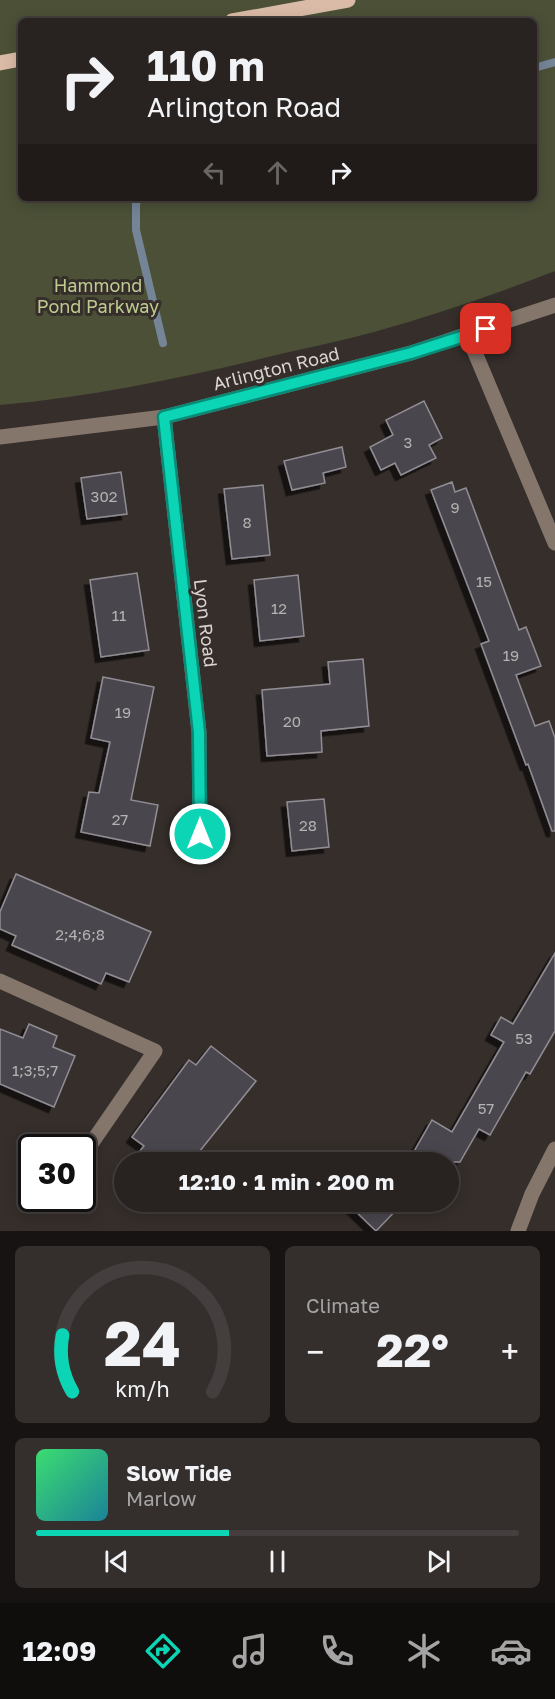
<!DOCTYPE html>
<meta charset="utf-8">
<style>
:root{--surface:#282220;--page:#342f2d;--text:#f1f3f6;--muted:#a5a4a5;--line:#443f3e;--accent:#0cd5b5}
body{margin:0;font-family:"Golos Text",sans-serif;background:var(--page);color:var(--text);height:100vh;display:flex;flex-direction:column;font-size:22px;white-space:nowrap}
*{box-sizing:border-box;margin:0}
p{font-size:20px;color:var(--muted)}
.icon{flex:none;width:33px;height:33px;fill:none;stroke:currentColor;stroke-width:2;stroke-linecap:round;stroke-linejoin:round}
.map{position:relative;height:1231px;overflow:hidden}
.side{display:flex;flex-direction:column;gap:15px;padding:15px;background:#161312;flex:1}
.side>*{flex:none}
.banner{position:absolute;left:18px;top:18px;width:519px;height:183px;border-radius:9px;box-shadow:0 3px 15px #0003,0 0 0 2px var(--line);background:#282220;color:var(--text);overflow:hidden}
.speed{position:absolute;left:18px;top:1134px;display:flex;gap:12px;font-size:30px;font-weight:700;text-align:center}
.speed>*{display:grid;place-content:center;width:78px;height:78px;border-radius:50%;background:var(--surface);box-shadow:0 3px 15px #0003,0 0 0 2px var(--line);line-height:1}
.speed .limit{border:3px solid #111;border-radius:9px;background:#fff;color:#111}
.pin{position:absolute;display:grid;place-items:center;width:51px;height:51px;color:#fff;margin:-26px;border-radius:12px;box-shadow:0 3px 9px #0006}
.me{position:absolute;width:66px;margin:-33px;rotate:0deg;stroke-linejoin:round;filter:drop-shadow(0 0 4px #0008)}
.turn{display:flex;align-items:center;gap:21px;height:126px;padding:0 30px;font-size:27px}
.turn .icon{width:78px;height:78px;stroke-width:2.5}
.turn b{display:block;font-size:42px;line-height:51px}
.lanes{display:flex;align-items:center;height:57px;padding:0 30px;background:#0003;justify-content:center;gap:30px;direction:ltr}
.lanes .off{opacity:.35}
.big{font-size:45px;font-weight:700;line-height:1.1}
.side .tile{flex:1;display:flex;flex-direction:column;justify-content:center;gap:9px;min-width:0;padding:0 21px;border-radius:9px;background:var(--page)}
.side .dial{align-items:center;gap:0}
.dial svg{height:156px;overflow:visible;fill:none;stroke:var(--line);stroke-width:7;stroke-linecap:round;text-anchor:middle}
.dial text{fill:var(--text);stroke:none}
.song{display:flex;align-items:center;gap:18px}
.cover{width:72px;height:72px;border-radius:9px;background:linear-gradient(135deg,hsl(140 70% 55%),hsl(190 70% 35%))}
.played{height:6px;border-radius:3px;background:linear-gradient(90deg,var(--accent) 40%,var(--line) 40%)}
.keys{display:flex;justify-content:space-around;direction:ltr}
.heat{display:flex;justify-content:space-between;align-items:center;font-size:33px;direction:ltr}
.side .tiles{flex:1;display:grid;gap:15px;grid-template-columns:1fr 1fr}
.tile:last-child{grid-column:span 2}
.trip{position:absolute;left:114px;top:1152px;width:345px;height:60px;border-radius:30px;background:var(--surface);box-shadow:0 3px 15px #0003,0 0 0 2px var(--line);font-weight:700;line-height:60px;text-align:center}
.dock{display:flex;height:96px;justify-content:space-around;align-items:center;background:#100e0d;color:var(--muted)}
.dock .icon{width:42px;height:42px}
.dock .selected{color:var(--accent)}
.dock b{font-size:27px;color:var(--text)}
.map>svg:first-child{display:block}
.green{fill:#4b5037;fill-rule:evenodd}
.lines{fill:none;stroke-linecap:round;stroke-linejoin:round}
.stream{stroke:#748598;stroke-width:8}
.building{fill:#4a474d;stroke:#918d94;stroke-width:1.5;filter:url(#shadow)}
.minor{stroke:#85766c;stroke-width:15}
.major{stroke:#dabba7;stroke-width:15}
.route-casing{stroke:#088a76;stroke-width:15}
.route{stroke:#0cd5b5;stroke-width:10}
.labels{text-anchor:middle;dominant-baseline:central;stroke-width:6;stroke-linejoin:round;paint-order:stroke}
.number-label{font-size:15px;fill:#b6b2b2}
.park-label{font-size:18px;fill:#bfcc8f;stroke:#352e2b}
.street-label{font-size:18px;fill:#dad5d3;stroke:#352e2b}
</style>
<div class="map">
<svg width="555" height="1231" viewBox="0 0 555 1231">
<defs>
<filter id="shadow"><feDropShadow dx="-5.5" dy="5.5" stdDeviation="0" flood-color="#0009"/></filter>
</defs>
<rect width="100%" height="100%" fill="#352e2b"/>
<path class="green" d="M0 0H555V271C496 294 436 315 374 332 338 342 300 349 264 358 176 379 90 397 0 405ZM21 21H534V198H21Z"/>
<g class="lines">
<g class="stream">
<path d="M534 68 555 62"/>
<path d="M141 198 136 202V230L163 343"/>
</g>
</g>
<g class="building">
<path d="M424 401 442 438 429 445 436 458 401 475 395 463 381 470 370 447 393 435 386 420Z"/>
<path d="M342 447 346 467 323 473 325 483 292 490 284 461Z"/>
<path d="M121 472 127 514 87 519 81 478Z"/>
<path d="M452 482 455 492 466 488 519 630 526 627 541 666 516 675 535 726 549 721 555 738V831H552L528 764 526 765 481 644 489 641 431 490Z"/>
<path d="M263 485 270 555 232 559 224 489Z"/>
<path d="M137 573 149 650 101 657 90 580Z"/>
<path d="M298 575 304 636 260 641 254 580Z"/>
<path d="M363 659 369 726 321 731 322 752 267 756 262 690 330 684 328 662Z"/>
<path d="M103 677 154 687 131 800 158 805 150 846 81 832 89 792 99 793 110 742 91 738Z"/>
<path d="M324 799 329 847 292 851 287 802Z"/>
<path d="M16 874 151 932 129 982 106 973 101 984 12 945 16 936 0 929V912Z"/>
<path d="M555 953V1031L530 1074 526 1072 490 1135 479 1129 460 1162H408L432 1120 452 1132 504 1042 491 1035 501 1017 513 1024Z"/>
<path d="M29 1024 57 1036 53 1047 75 1056 54 1107 0 1084V1029L23 1038Z"/>
<path d="M211 1046 256 1081 191 1162H131L144 1146 132 1137 189 1060 196 1065Z"/>
<path d="M346 1202H404L376 1231Z"/>
</g>
<g class="lines">
<g class="minor">
<path d="M468 336 555 543"/>
<path d="M164 417 199 732 200 834"/>
<path d="M0 437 164 417 411 353 555 305"/>
<path d="M0 981 155 1051 82 1157"/>
<path d="M518 1231 532 1194 555 1149"/>
</g>
<g class="major">
<path d="M232 21 348 0"/>
<path d="M0 63 21 59"/>
</g>
</g>
<g class="lines">
<defs>
<path id="route" d="M200 834 199 732 164 417 411 353 486 329"/>
</defs>
<use href="#route" class="route-casing"/>
<use href="#route" class="route"/>
</g>
<g class="labels">
<g class="number-label">
<text x="408" y="442">3</text>
<text x="104" y="496">302</text>
<text x="455" y="507">9</text>
<text x="247" y="522">8</text>
<text x="484" y="581">15</text>
<text x="279" y="608">12</text>
<text x="119" y="615">11</text>
<text x="511" y="655">19</text>
<text x="123" y="712">19</text>
<text x="292" y="721">20</text>
<text x="120" y="819">27</text>
<text x="308" y="825">28</text>
<text x="80" y="934">2;4;6;8</text>
<text x="524" y="1038">53</text>
<text x="35" y="1070">1;3;5;7</text>
<text x="486" y="1108">57</text>
</g>
<g class="park-label">
<text x="98" y="285">Hammond<tspan x="98" dy="21">Pond Parkway</tspan></text>
</g>
<g class="street-label">
<text transform="translate(276 368) rotate(-14)">Arlington Road</text>
<text transform="translate(206 623) rotate(83)">Lyon Road</text>
</g>
</g>
</svg>
<div class="speed"><div class="limit">30</div></div>
<div class="pin" style="left:486px;top:329px;background:#d93025"><svg class="icon" aria-label="arrive" viewBox="0 0 24 24"><path d="M6 21V4h12l-3 4 3 4H6"/></svg></div>
<svg class="me" style="left:200px;top:834px" viewBox="-20 -20 40 40"><circle r="17" fill="#0cd5b5" stroke="#fff" stroke-width="3"/><path d="M0-11L8 9 0 5-8 9z" fill="#fff"/></svg>
<div class="trip">12:10 · 1 min · 200 m</div>
<div class="banner">
<div class="turn"><svg class="icon" aria-label="right" viewBox="0 0 24 24"><path d="M7 20v-9h11M14 6l5 5-5 5"/></svg><div><b>110 m</b>Arlington Road</div></div>
<div class="lanes"><svg class="icon off" aria-label="left" viewBox="0 0 24 24"><path d="M17 20v-9H6M10 6l-5 5 5 5"/></svg><svg class="icon off" aria-label="ahead" viewBox="0 0 24 24"><path d="M12 20V5M6 11l6-6 6 6"/></svg><svg class="icon" aria-label="right" viewBox="0 0 24 24"><path d="M7 20v-9h11M14 6l5 5-5 5"/></svg></div>
</div>
</div>
<section class="side">
<div class="tiles">
<div class="tile dial"><svg viewBox="0 0 100 80">
<path d="M14 69A42 42 0 1 1 86 69"/>
<path d="M14 69A42 42 0 0 1 9 40" stroke="#0cd5b5"/>
<text x="50" y="56" font-size="32" font-weight="700">24</text>
<text x="50" y="72" font-size="11">km/h</text>
</svg></div>
<div class="tile"><p>Climate</p>
<div class="heat"><a>−</a><b class="big">22°</b><a>+</a></div>
</div>
<div class="tile">
<div class="song"><i class="cover"></i><div><b>Slow Tide</b><p>Marlow</p></div></div>
<div class="played"></div>
<div class="keys"><svg class="icon" aria-label="previous" viewBox="0 0 24 24"><path d="M18 5L8 12l10 7zM5 5v14"/></svg><svg class="icon" aria-label="pause" viewBox="0 0 24 24"><path d="M8 5v14M16 5v14"/></svg><svg class="icon" aria-label="next" viewBox="0 0 24 24"><path d="M6 5l10 7-10 7zM19 5v14"/></svg></div>
</div>
</div>
</section>
<nav class="dock">
<b>12:09</b>
<svg class="icon selected" aria-label="directions" viewBox="0 0 24 24"><path d="M12 3l9 9-9 9-9-9zM9 14v-3h6M13 9l2 2-2 2"/></svg>
<svg class="icon" aria-label="music" viewBox="0 0 24 24"><path d="M9 18V5l10-2v13"/><circle cx="6" cy="18" r="3"/><circle cx="16" cy="16" r="3"/></svg>
<svg class="icon" aria-label="phone" viewBox="0 0 24 24"><path d="M5 4h4l2 5-3 2q2 4 5 5l2-3 5 2v4C11 20 4 13 5 4z"/></svg>
<svg class="icon" aria-label="climate" viewBox="0 0 24 24"><path d="M12 3v18M4 7l16 10M4 17L20 7"/></svg>
<svg class="icon" aria-label="car" viewBox="0 0 24 24"><path d="M5 17H2v-5l4-1 3-4h7l3 4 3 1v5h-3M9 17h6M6 11h13"/><circle cx="7" cy="17" r="2"/><circle cx="17" cy="17" r="2"/></svg>
</nav>
